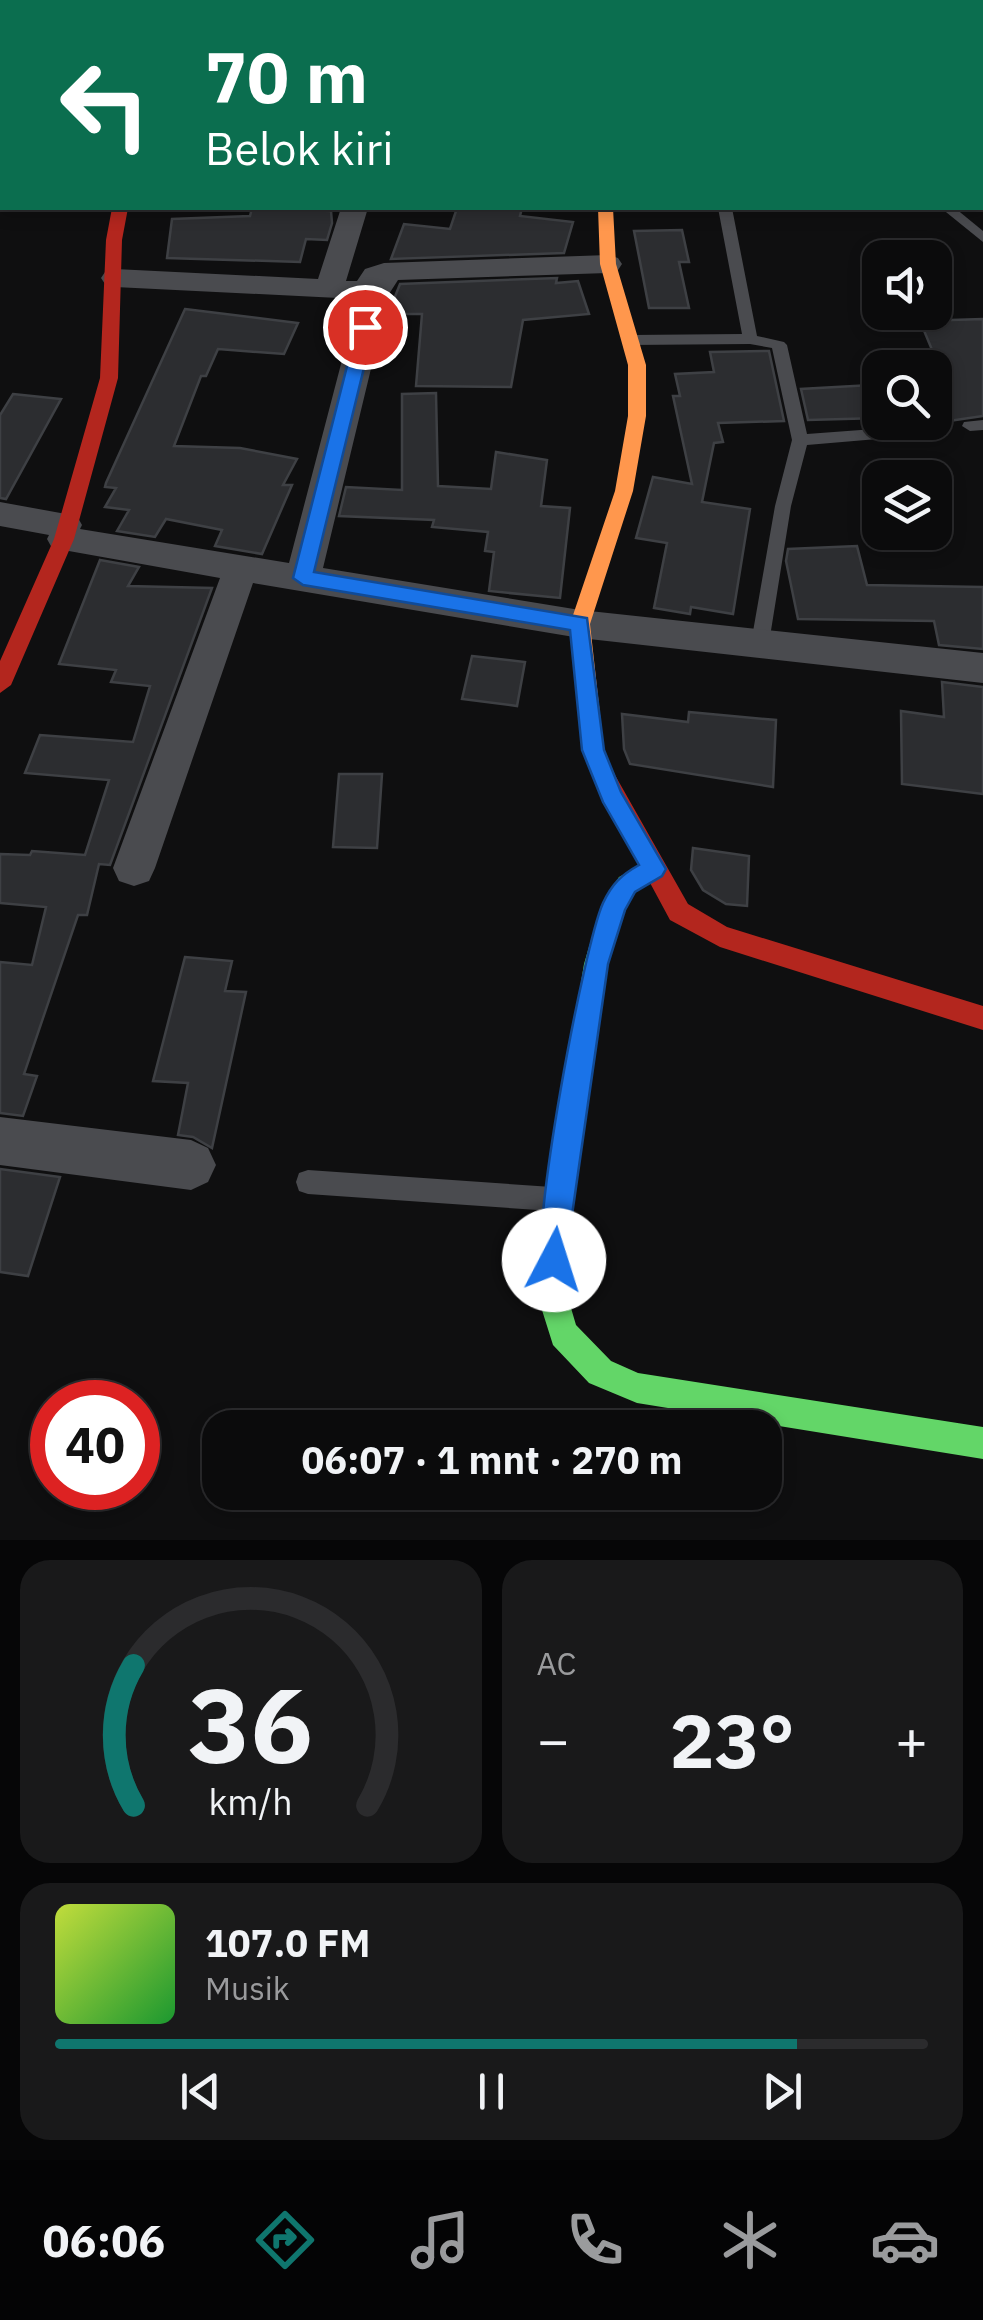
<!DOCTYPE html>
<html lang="id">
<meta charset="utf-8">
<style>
:root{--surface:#0b0b0c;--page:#19191a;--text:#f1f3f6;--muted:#9a9b9d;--line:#2b2b2d;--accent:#0f766e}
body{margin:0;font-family:"IBM Plex Sans",sans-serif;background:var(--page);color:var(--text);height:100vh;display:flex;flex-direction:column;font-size:38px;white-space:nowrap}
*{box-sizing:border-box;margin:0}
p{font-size:32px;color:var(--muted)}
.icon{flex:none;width:55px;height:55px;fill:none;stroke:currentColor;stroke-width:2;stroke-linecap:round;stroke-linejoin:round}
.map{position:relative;height:1540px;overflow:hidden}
.side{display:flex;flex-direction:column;gap:20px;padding:20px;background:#060607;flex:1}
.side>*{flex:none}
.hud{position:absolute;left:0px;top:0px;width:985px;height:210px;box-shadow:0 5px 15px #0003,0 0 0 2px var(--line);background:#0b6e4f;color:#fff;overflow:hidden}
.fabs{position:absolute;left:862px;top:240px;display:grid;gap:20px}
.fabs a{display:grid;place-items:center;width:90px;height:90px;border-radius:20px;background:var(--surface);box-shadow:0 5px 15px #0003,0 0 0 2px var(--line);font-size:50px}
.speed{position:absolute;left:30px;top:1380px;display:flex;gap:20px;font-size:50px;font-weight:700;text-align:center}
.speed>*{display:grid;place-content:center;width:130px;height:130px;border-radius:50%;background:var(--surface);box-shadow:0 5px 15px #0003,0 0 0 2px var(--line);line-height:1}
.speed .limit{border:15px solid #d22;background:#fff;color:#111}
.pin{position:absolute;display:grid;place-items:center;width:85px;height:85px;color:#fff;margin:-42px;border:5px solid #fff;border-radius:50%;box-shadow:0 2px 10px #0007}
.me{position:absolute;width:110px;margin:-55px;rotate:5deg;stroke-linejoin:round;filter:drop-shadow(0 0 8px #0008)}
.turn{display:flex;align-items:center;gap:35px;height:210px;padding:0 40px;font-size:45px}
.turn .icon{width:130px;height:130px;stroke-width:2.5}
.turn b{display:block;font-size:70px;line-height:85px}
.big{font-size:75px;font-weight:700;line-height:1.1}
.side .widget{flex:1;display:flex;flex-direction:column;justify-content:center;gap:15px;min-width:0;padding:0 35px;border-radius:30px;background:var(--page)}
.side .dial{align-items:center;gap:0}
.dial svg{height:260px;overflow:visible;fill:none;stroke:var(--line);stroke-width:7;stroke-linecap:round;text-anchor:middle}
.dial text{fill:var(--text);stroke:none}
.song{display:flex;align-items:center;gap:30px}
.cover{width:120px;height:120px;border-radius:15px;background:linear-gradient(135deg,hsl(70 70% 55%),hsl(130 70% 35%))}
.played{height:10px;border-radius:5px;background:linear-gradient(90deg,var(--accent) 85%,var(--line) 85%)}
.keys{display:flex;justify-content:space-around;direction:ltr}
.heat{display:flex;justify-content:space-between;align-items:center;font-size:55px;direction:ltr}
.side .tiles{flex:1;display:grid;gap:20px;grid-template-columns:1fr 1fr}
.widget:last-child{grid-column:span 2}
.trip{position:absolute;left:202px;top:1410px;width:580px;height:100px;border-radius:30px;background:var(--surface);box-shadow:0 5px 15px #0003,0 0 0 2px var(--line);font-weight:700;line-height:100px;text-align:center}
.menu{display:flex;height:160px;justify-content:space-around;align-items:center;background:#040405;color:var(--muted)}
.menu .icon{width:70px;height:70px}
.menu .on{color:var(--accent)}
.menu b{font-size:45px;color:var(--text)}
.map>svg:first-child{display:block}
.building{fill:#2c2d30;stroke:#3e4044;stroke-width:2.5}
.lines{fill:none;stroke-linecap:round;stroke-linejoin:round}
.lane{fill:#4a4b4f;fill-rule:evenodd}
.street{fill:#4a4b4f;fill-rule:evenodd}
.fast{fill:#63d668;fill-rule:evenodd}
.slow{fill:#ff974d;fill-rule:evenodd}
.jam{fill:#b3261e;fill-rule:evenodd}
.route{fill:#1a73e8;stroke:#114b97;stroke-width:2.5}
</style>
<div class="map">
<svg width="983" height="1540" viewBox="0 0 983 1540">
<rect width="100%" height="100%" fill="#0f0f10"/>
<g class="building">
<path d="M252 208 331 211 332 223 327 240 306 239 300 262 167 258 172 219 250 216Z"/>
<path d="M457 208H522L520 216 573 222 564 253 391 259 404 224 450 229Z"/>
<path d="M682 230 689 262H679L689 308H649L634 231Z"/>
<path d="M557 278 556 283 578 281 589 314 523 320 511 387 416 386 422 314H388L400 284Z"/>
<path d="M185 309 298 323 284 354 218 349 206 376H201L174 446 240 448 297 459 283 485H292L262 554 215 546 222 530 166 519 155 537 117 531 129 510 105 507 116 488 105 487 106 483Z"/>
<path d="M983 319V416L935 423V357L920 321Z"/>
<path d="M769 351 784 421 718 423 723 442 714 443 702 502 750 509 733 614 691 607 690 614 654 608 667 543 636 538 653 477 692 484 673 396H680L675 374 714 372 710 352Z"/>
<path d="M871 385 880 418 808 420 801 389Z"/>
<path d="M436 393 438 486 491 489 496 452 547 460 541 506 570 508 560 598 489 591 494 552 485 551 488 532 432 527 434 520 339 516 346 487 402 490V394Z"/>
<path d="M13 394 61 399 6 499 0 498V415Z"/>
<path d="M857 546 867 585 983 587V649L939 645 934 621 798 619 786 561 788 549Z"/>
<path d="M100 560 139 567 128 586 212 588 110 865 99 864 87 915H78L24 1074 37 1076 23 1116 0 1113V962L32 965 46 907 0 903V854L30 855 32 851 85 855 109 780 25 773 40 735 133 742 150 686 111 682 116 670 59 664Z"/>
<path d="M472 656 525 662 517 706 462 699Z"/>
<path d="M942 682 983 687V794L902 784 901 711 944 717Z"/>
<path d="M689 712 776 720 773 787 630 764 624 749 622 714 688 722Z"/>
<path d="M339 774H382L377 848 333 847Z"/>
<path d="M693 848 749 856 747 906 726 904 703 890 691 870Z"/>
<path d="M185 957 232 961 225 991 246 992 212 1148 193 1137 178 1135 188 1083 153 1081Z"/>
<path d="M0 1169 60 1177 28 1276 0 1272Z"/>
</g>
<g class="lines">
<g class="lane">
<path d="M718 208H732L757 336 784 342 787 345 807 434 901 427 909 432 901 437 807 445 791 506 769 643 760 650 751 643 775 506 792 440 772 348 750 344 630 345 622 340 630 335 742 334Z"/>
<path d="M941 208H955L983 231V242Z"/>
<path d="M983 420V430L970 431 962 426 964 422Z"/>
<path d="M308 1170 552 1187 561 1190 564 1199 561 1208 552 1211 308 1194 299 1191 296 1182 299 1173Z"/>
</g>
<g class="street">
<path d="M776 0H835L836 2H778Z"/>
<rect x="922" y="0" width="22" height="2"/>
<path d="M983 0V14H982V2H974Z"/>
<rect x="982" y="56" width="1" height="17"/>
<rect x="982" y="149" width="1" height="16"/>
<path d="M341 208H368L346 281H357L365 269 384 263 608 255 618 258 622 264 618 270 608 273 398 280 389 294 323 568 580 610 983 653V683L580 638 253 583 155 868 149 881 134 886 119 881 113 868 220 578 52 548 47 539 49 535 0 526V502L77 516 82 525 80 529 289 563 358 299 115 287 105 284 101 278 105 272 115 269 318 279Z"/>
<path d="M0 1117 191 1140 208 1148 216 1165 208 1182 191 1190 0 1165Z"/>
</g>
<path class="fast" d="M654 859 662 862 666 869 662 876 635 891 624 910 608 964 573 1199 566 1291 576 1325 611 1361 638 1373 983 1427V1459L637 1403 589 1383 553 1345 536 1291 545 1199 584 964 601 906 619 877Z"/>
<path class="slow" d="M598 208H613L616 264 646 365V416L633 491 590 624 604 750 614 775 611 782H595L582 750 570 624 615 491 628 416V365L600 264Z"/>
<g class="jam">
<path d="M112 208H128L122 240 118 378 74 539 11 685 0 693V661L54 539 100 378 106 240Z"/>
<path d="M603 766 611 768 688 904 727 927 983 1006V1030L720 947 670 920 592 775 595 768Z"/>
</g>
</g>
<path class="route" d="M365 321 374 327 314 572 587 618 604 750 621 792 666 869 662 876 635 892 625 910 608 964 564 1271 554 1275 543 1271C529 1236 584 945 603 903 612 884 621 875 639 865L603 802 582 750 570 630 303 585 293 578 357 327Z"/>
</svg>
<div class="fabs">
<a><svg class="icon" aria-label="sound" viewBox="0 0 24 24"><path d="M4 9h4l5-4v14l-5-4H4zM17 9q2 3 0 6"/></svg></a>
<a><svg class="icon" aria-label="search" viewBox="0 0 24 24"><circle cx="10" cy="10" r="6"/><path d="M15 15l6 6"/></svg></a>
<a><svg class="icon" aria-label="layers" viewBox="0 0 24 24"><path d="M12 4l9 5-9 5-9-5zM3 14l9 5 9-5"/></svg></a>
</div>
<div class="speed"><div class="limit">40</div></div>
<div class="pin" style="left:365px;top:327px;background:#d93025"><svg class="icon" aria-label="arrive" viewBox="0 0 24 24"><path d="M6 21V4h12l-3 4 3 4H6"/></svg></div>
<svg class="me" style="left:554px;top:1260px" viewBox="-20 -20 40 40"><circle r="19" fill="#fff"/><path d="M0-13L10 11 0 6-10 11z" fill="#1a73e8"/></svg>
<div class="trip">06:07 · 1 mnt · 270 m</div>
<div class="hud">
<div class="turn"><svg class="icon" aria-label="left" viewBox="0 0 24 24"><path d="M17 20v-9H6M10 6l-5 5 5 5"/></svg><div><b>70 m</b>Belok kiri</div></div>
</div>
</div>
<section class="side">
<div class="tiles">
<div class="widget dial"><svg viewBox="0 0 100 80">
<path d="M14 69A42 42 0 1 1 86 69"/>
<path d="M14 69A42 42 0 0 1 14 26" stroke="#0f766e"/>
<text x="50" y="56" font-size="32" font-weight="700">36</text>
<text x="50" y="72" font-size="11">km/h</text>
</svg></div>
<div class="widget"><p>AC</p>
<div class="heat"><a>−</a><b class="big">23°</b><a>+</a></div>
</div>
<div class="widget">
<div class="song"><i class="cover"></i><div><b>107.0 FM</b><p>Musik</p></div></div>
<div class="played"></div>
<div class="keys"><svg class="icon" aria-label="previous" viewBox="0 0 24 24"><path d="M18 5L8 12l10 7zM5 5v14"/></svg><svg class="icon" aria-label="pause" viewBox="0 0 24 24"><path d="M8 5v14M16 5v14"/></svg><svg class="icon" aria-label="next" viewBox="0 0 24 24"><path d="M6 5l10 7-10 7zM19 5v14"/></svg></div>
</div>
</div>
</section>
<nav class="menu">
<b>06:06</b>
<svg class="icon on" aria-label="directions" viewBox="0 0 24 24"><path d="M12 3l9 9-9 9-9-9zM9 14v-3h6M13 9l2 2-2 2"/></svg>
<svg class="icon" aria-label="music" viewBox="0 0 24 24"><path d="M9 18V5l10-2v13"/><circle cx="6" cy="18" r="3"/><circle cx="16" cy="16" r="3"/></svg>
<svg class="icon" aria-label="phone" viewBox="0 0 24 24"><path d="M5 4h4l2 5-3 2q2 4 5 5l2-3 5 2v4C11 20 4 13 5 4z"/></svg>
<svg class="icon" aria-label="climate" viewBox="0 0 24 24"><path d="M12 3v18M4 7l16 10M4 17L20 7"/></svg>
<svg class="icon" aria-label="car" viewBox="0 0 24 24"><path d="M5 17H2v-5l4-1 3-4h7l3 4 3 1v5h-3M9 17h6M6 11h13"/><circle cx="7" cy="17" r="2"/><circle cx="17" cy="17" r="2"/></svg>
</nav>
